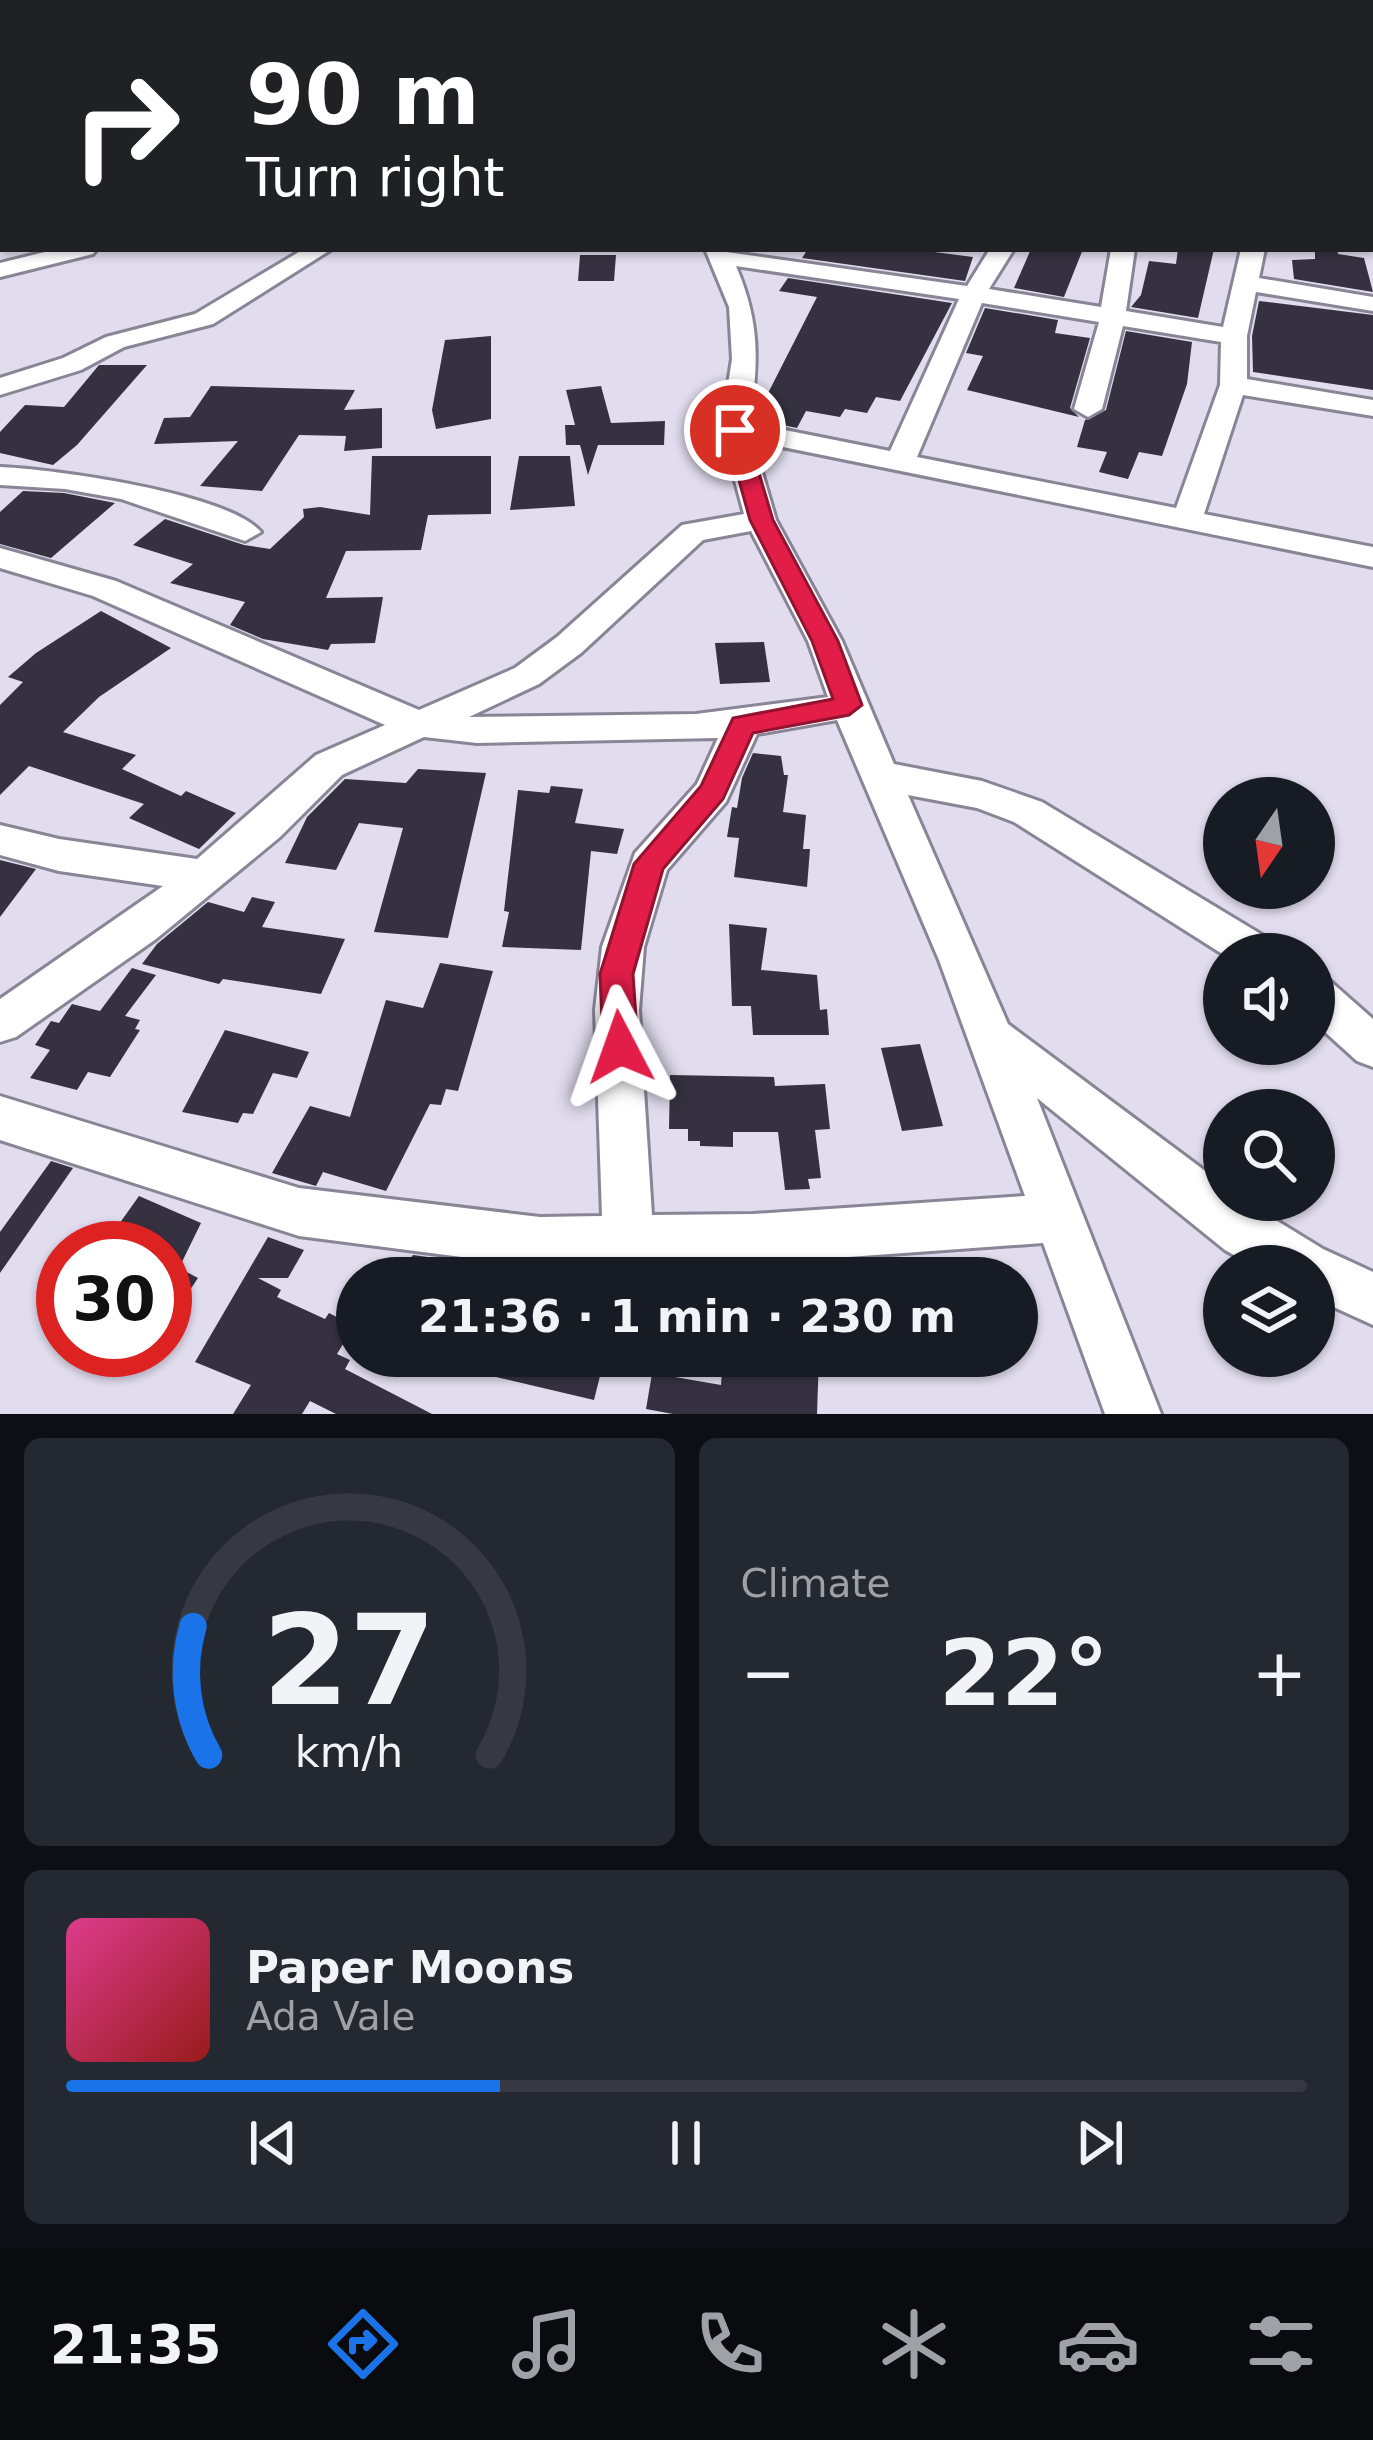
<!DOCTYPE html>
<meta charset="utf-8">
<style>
:root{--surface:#171b24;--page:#242831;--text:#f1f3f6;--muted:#9ea1a6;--line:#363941;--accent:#1a73e8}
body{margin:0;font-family:"DejaVu Sans",sans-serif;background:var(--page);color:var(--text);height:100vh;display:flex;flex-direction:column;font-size:45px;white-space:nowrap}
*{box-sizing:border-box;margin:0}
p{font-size:39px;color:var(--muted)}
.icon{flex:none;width:66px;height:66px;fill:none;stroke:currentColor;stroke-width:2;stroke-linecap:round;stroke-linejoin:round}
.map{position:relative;height:1414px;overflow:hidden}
.details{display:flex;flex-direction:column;gap:24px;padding:24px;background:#0d0f14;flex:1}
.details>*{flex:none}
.guide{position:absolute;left:0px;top:0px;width:1374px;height:252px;box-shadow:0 3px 9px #0004;background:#202124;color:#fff;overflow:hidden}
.needle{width:78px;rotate:193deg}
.buttons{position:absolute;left:1203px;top:777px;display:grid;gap:24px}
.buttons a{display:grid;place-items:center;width:132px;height:132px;border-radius:50%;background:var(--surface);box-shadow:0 3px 9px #0004;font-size:60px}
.speed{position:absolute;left:36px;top:1221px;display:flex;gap:24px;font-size:60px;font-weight:700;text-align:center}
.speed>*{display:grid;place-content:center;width:156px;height:156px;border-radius:50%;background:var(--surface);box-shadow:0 3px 9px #0004;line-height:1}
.speed .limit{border:18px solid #d22;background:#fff;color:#111}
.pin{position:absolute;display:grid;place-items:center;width:102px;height:102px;color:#fff;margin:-51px;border:6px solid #fff;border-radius:50%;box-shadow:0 3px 12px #0007}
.me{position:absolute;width:132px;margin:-66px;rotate:356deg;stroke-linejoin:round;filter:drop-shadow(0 0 9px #0008)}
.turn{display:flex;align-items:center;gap:42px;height:252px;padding:0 48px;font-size:54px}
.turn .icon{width:156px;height:156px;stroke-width:2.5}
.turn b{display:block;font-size:84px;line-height:102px}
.big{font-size:90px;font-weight:700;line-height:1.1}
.details .widget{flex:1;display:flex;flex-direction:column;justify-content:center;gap:18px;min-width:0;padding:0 42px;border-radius:18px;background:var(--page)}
.details .dial{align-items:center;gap:0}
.dial svg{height:312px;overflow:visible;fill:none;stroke:var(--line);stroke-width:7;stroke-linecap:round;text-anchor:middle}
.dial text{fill:var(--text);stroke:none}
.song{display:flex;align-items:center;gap:36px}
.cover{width:144px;height:144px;border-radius:18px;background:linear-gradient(135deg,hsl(330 70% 55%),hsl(0 70% 35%))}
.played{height:12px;border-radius:6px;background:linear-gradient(90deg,var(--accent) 35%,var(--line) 35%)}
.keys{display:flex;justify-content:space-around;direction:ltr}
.heat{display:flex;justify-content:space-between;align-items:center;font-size:66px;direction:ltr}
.details .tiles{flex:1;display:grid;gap:24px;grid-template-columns:1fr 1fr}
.widget:last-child{grid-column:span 2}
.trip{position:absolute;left:336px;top:1257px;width:702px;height:120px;border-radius:60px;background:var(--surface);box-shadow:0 3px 9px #0004;font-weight:700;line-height:120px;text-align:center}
.dock{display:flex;height:192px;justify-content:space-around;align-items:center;background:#090b0e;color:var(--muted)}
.dock .icon{width:84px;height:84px}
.dock .on{color:var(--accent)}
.dock b{font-size:54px;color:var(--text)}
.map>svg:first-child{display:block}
.building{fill:#363140}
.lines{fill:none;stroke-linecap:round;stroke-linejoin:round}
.lane-casing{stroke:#898496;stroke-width:24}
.street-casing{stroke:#898496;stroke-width:6}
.lane{stroke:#fff;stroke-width:18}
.street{fill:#fff;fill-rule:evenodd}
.route{fill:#e11d48;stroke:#92132f;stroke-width:3}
</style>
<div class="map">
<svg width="1373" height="1414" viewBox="0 0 1373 1414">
<rect width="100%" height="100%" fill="#e1dcee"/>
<g class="building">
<path d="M808 249H911L973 257 965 281 802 258Z"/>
<path d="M1031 249H1083L1064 297 1014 288Z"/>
<path d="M1178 249H1214L1198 318 1131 307 1141 295 1149 261 1176 264Z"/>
<path d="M1315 249H1337L1338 254 1364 258 1373 292 1294 279 1292 260 1315 259Z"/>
<path d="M580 255H616L614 281H578Z"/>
<path d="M788 278 952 303 900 401 876 397 867 413 845 409 840 417 806 411 797 428 769 422 778 405 763 403 817 297 779 291Z"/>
<path d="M1259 301 1373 315V390L1253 372 1252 336Z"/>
<path d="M985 308 1058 320 1055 333 1090 338 1070 408 1079 417 967 390 983 356 966 353Z"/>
<path d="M1126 331 1192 342 1187 384 1162 456 1139 452 1128 479 1099 472 1107 452 1077 447 1085 420 1106 410Z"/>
<path d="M491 336V419L436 429 432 410 445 340Z"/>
<path d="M99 365H147L77 445 53 465 0 453V432L25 405 64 407Z"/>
<path d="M211 386 355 390 344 410 382 408V448L344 451 346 436 299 435 262 491 200 486 238 441 154 444 164 418 190 417Z"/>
<path d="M601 386 611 423 665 421 664 445H598L588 475 580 445H566L565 425H575L566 390Z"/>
<path d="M372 456H491V514L428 515 421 550 346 551 326 598 383 597 375 643 331 644 328 650 263 639 230 625 245 602 170 583 193 564 133 545 165 519 244 545 270 549 304 517 303 509 320 507 370 515Z"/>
<path d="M519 456H570L575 506 510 510Z"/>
<path d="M23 491 64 493 115 503 51 558 0 544V512Z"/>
<path d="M101 611 171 648 99 697 63 732 136 755 122 769 181 796 186 791 236 813 199 849 129 818 144 804 29 766 0 795V705L23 682 8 677 36 653Z"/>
<path d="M764 642 770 682 720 684 715 643Z"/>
<path d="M753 753 781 756 784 775H788L783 812 806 815 803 849H810L807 887 734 877 739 838 727 837 732 807 737 808 742 778Z"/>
<path d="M418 769 486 773 448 938 374 932 403 828 359 823 336 870 285 863 307 817 345 779 406 783Z"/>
<path d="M551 786 583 789 575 823 624 829 617 854 591 851 581 950 502 947 509 912 504 911 518 790 549 793Z"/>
<path d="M0 860 36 869 0 917Z"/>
<path d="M252 897 275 902 262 927 345 939 321 994 223 979 219 984 142 964 157 944 208 902 244 912Z"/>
<path d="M729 924 767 928 761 970 817 975 820 1010 827 1009 829 1035H753L751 1006H732Z"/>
<path d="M440 963 493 971 458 1091 446 1089 441 1105 430 1104 386 1191 323 1172 316 1186 272 1173 310 1106 350 1117 386 1000 423 1008Z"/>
<path d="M132 968 156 975 125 1016 140 1020 135 1029 140 1030 110 1077 88 1072 77 1090 30 1078 50 1050 35 1045 51 1021 59 1023 72 1004 100 1011Z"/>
<path d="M225 1030 309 1052 297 1078 273 1073 253 1114 243 1113 238 1123 182 1112Z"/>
<path d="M920 1044 943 1126 902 1131 881 1048Z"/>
<path d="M670 1075 774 1077 775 1086 825 1084 830 1129 815 1130 821 1178 808 1179 810 1189 785 1190 778 1132H733V1147L700 1146V1141H688V1129H669Z"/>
<path d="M51 1161 73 1168 0 1273V1232Z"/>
<path d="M139 1196 201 1223 179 1268 198 1278 165 1327V1248H102Z"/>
<path d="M268 1237 304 1250 288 1278H258L281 1290 277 1297 325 1319 329 1313 354 1326 337 1354 350 1360 345 1369 432 1414H336L310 1401 302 1414H233L251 1385 195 1362Z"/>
<path d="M413 1255 435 1258 460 1278H394Z"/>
<path d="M502 1356H605L594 1400 496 1377Z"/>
<path d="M655 1356H678L675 1377 721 1385 723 1356H819L817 1414H673L646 1409Z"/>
</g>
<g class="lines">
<defs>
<path id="lane" d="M760 3 767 0"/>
<g id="street">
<path d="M253 0H269L270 3H254Z"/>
<path d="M585 0H601L602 3H586Z"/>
<path d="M1068 0H1109L1111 3H1070Z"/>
<rect x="1371" y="28" width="2" height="10"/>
<rect x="0" y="65" width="3" height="10"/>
<rect x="1371" y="77" width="2" height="12"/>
<path d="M3 119V133L0 134V120Z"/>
<rect x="1371" y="135" width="2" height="13"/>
<path d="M1371 209 1373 210V224L1371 223Z"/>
<path d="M57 249H97L93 254 0 277V263Z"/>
<path d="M304 249H332L213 324 124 347 81 370 0 395V378L63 358 106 337 195 314Z"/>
<path d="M705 249 967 286 990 249H1014L989 289 1101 307 1111 249H1135L1126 311 1223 327 1241 249H1265L1259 278 1373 297V311L1256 292 1247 336V379L1373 400V416L1243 395 1204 514 1373 547V567L753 441 776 520 842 641 894 764 982 781 1042 802 1272 941 1278 954 1224 955 1014 822 977 808 908 795 1008 1024 1224 1185V1200H1243L1323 1249 1373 1272V1325L1314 1298V1266H1254L1225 1250 1037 1098 1161 1414H1105L1043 1243 753 1264 540 1267 299 1236 0 1140V1096L299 1188 540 1217 602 1216 595 1010 602 947 635 853 697 784 718 738 477 743 424 737 342 775 280 837 156 939 16 1037 0 1042V999L163 886 59 871 0 855V825L59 839 197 859 316 755 385 725 93 596 0 568V548L116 581 419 710 515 668 557 637 682 525 744 514 721 429 732 359 729 307ZM736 266 959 299 890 451 750 423C758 362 761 325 736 266ZM982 303 1099 322 1074 409 1088 417 1102 409 1123 326 1221 342 1220 385 1176 508 917 457ZM751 531 808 641 828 697 696 714 469 717 539 684 581 653 703 540ZM837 720 939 960 1025 1196 753 1214 652 1215 639 1010 644 947 667 870 726 802 757 734Z"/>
<path d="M0 467C53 469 228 493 261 532L245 541 121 499 65 489 0 485Z"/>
<path d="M1314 975 1330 981 1373 1019V1067L1357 1061 1314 1022Z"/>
</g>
</defs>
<use href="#lane" class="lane-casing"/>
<use href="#street" class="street-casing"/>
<use href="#lane" class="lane"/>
<use href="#street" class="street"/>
</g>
<path class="route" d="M735 423 746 430 773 520 838 641 862 705 849 715 753 733 723 799 663 869 633 974 638 1047 633 1058 620 1062 608 1058 603 1047 600 974 634 864 701 786 733 718 833 699 812 641 750 520 725 430Z"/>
</svg>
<div class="buttons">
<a><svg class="needle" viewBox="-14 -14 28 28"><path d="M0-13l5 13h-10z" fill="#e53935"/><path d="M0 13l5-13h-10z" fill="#9ea1a6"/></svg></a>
<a><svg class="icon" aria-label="sound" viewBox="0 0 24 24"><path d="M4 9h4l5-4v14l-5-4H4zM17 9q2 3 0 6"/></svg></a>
<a><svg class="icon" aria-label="search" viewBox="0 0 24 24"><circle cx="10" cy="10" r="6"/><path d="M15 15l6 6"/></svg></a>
<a><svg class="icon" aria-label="layers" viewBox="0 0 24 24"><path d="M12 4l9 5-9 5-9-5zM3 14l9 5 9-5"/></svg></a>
</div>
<div class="speed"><div class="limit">30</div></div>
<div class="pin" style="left:735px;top:430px;background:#d93025"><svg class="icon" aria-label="arrive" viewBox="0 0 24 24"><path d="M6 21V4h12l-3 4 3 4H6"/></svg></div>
<svg class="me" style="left:620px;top:1047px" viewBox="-20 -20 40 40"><path d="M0-17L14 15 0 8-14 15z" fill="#e11d48" stroke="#fff" stroke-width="4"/></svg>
<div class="trip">21:36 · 1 min · 230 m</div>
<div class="guide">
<div class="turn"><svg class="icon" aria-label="right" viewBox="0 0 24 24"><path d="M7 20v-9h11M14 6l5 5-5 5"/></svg><div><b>90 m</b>Turn right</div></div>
</div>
</div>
<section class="details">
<div class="tiles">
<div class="widget dial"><svg viewBox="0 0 100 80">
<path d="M14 69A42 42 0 1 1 86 69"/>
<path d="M14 69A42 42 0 0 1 10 36" stroke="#1a73e8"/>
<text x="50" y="56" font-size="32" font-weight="700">27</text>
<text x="50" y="72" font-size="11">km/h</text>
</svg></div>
<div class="widget"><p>Climate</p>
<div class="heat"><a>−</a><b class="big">22°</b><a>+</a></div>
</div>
<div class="widget">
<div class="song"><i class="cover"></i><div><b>Paper Moons</b><p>Ada Vale</p></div></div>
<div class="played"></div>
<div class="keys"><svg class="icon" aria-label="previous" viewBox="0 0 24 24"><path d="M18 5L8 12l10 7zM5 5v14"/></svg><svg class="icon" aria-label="pause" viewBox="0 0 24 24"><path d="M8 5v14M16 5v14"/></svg><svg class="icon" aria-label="next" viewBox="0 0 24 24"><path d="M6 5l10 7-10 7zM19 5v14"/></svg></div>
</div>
</div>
</section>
<nav class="dock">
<b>21:35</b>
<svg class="icon on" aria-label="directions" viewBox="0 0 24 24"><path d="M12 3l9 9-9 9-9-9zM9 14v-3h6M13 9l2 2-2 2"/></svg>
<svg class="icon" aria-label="music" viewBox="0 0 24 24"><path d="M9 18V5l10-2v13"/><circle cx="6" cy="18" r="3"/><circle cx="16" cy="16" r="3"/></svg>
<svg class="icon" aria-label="phone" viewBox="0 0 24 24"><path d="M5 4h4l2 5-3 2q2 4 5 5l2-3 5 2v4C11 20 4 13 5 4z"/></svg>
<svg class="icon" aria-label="climate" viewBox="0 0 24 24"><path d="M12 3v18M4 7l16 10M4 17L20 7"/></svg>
<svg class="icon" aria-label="car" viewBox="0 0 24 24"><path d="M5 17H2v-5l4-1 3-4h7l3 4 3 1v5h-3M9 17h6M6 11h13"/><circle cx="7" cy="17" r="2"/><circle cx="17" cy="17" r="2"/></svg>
<svg class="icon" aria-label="filters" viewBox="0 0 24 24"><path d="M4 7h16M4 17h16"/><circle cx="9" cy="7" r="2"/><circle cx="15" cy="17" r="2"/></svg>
</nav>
